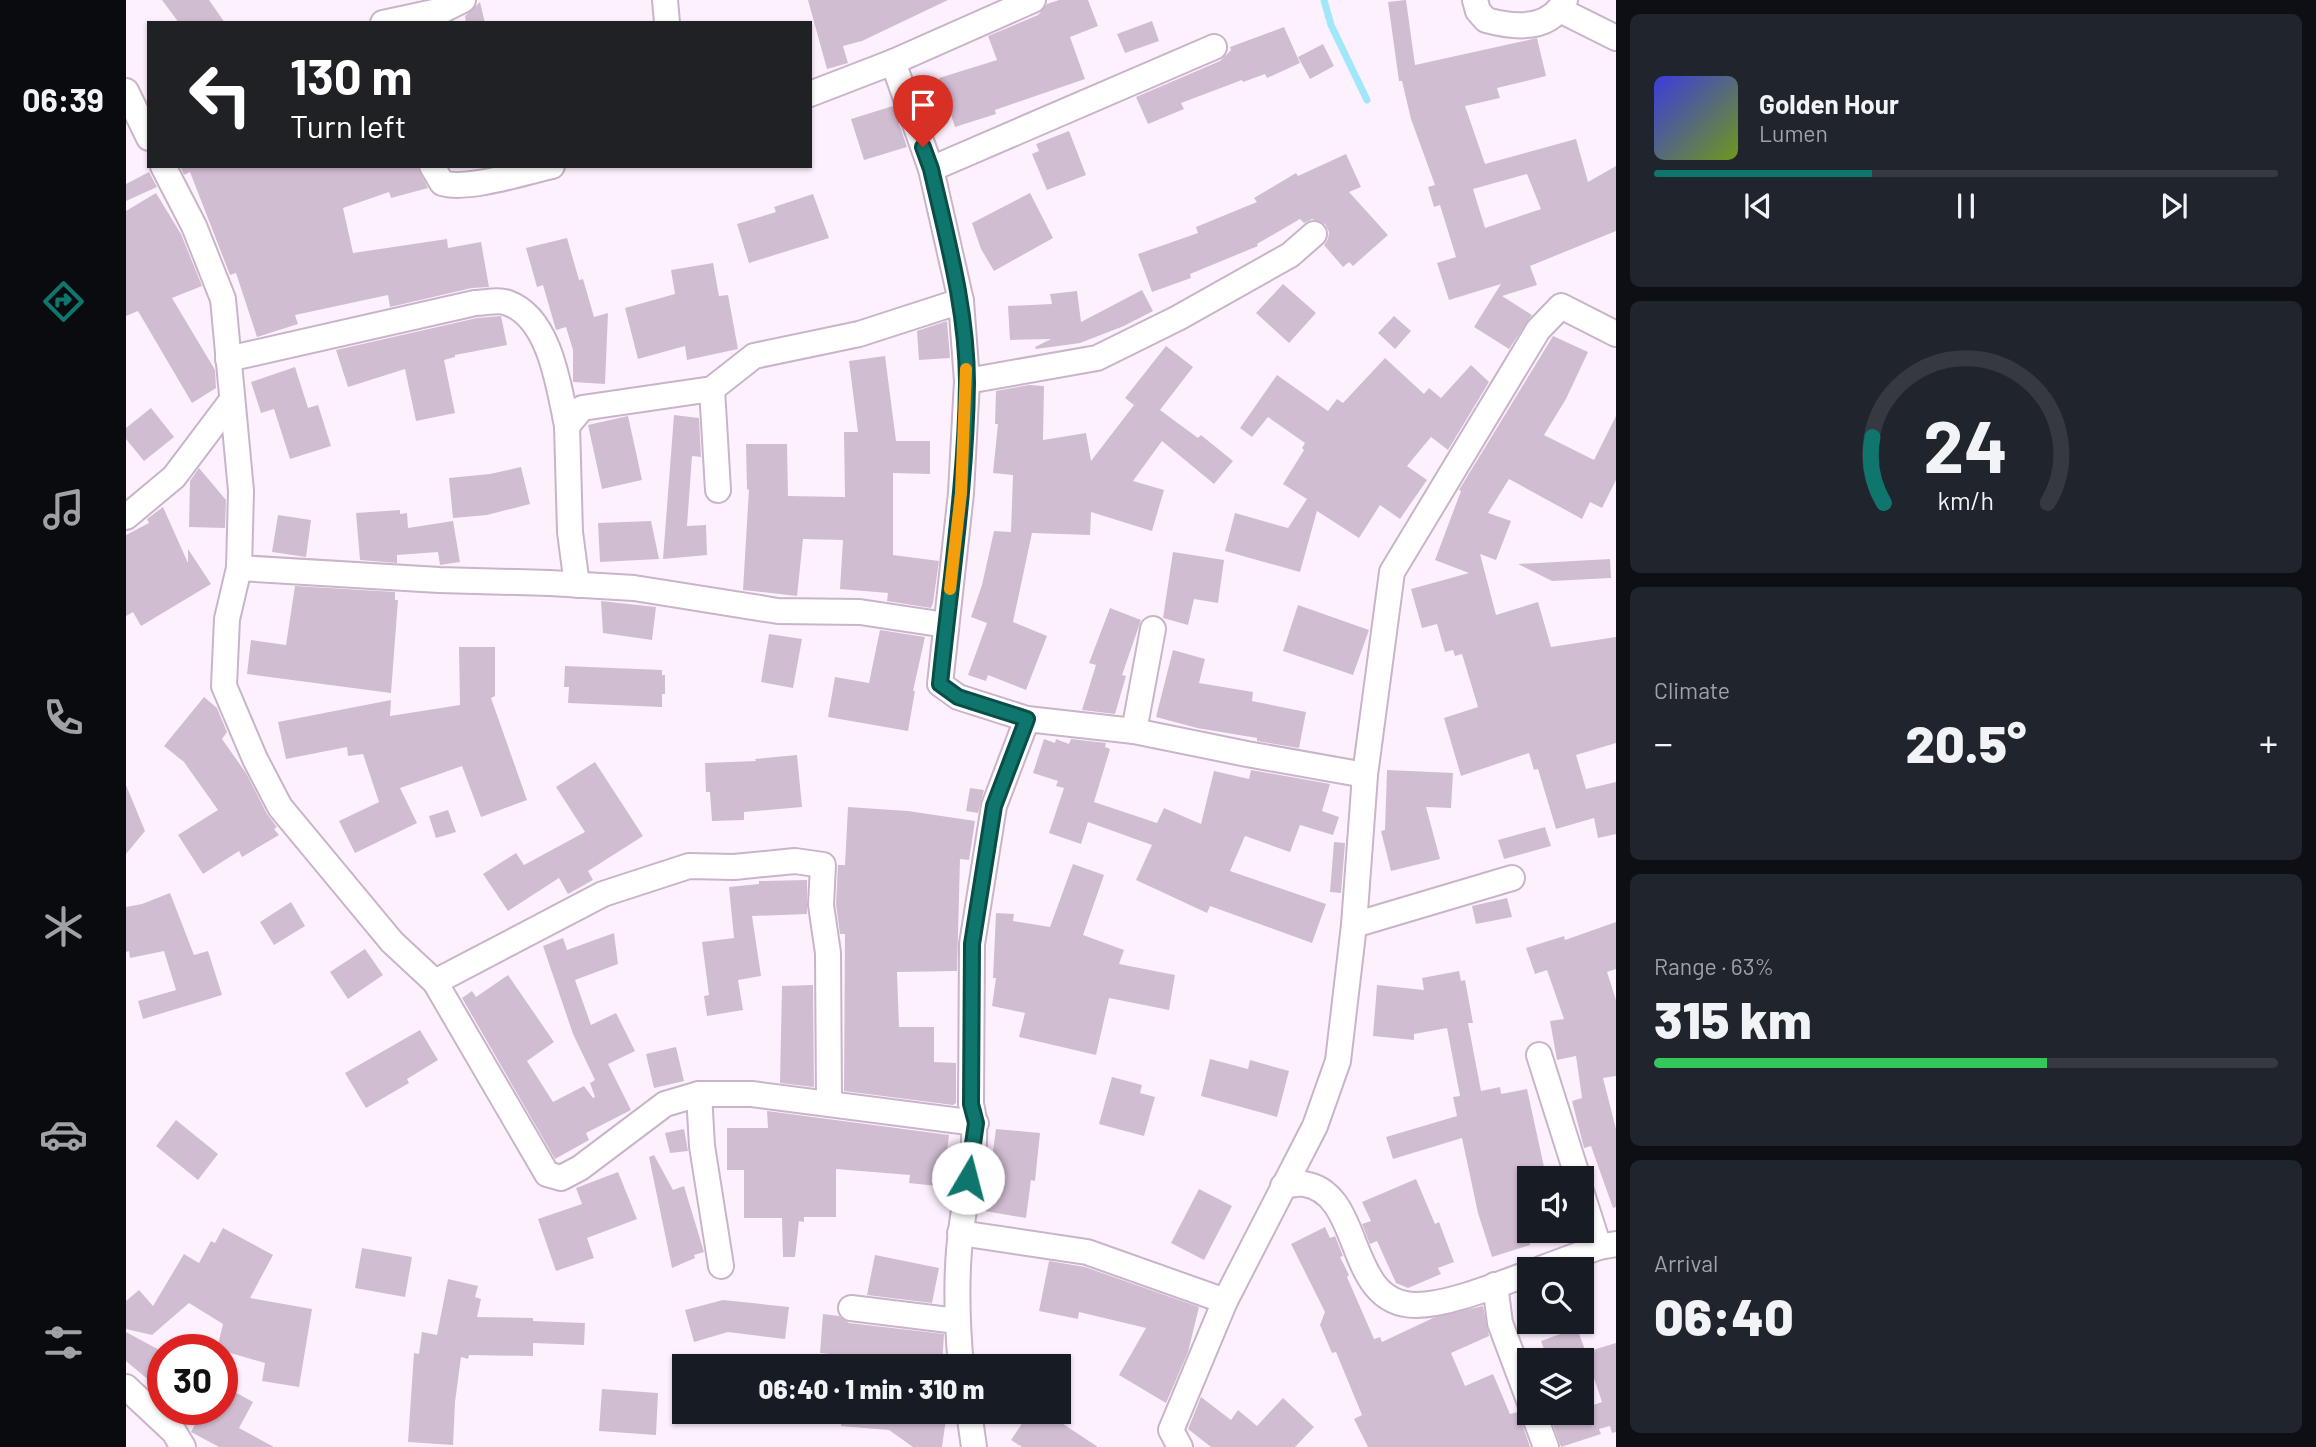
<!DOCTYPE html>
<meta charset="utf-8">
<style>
:root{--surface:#171b24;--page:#20242c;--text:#f1f3f6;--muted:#9ea1a6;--line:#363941;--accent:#0f766e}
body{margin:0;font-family:Barlow,sans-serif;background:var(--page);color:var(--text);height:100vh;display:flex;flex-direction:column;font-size:26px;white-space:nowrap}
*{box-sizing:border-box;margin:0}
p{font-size:23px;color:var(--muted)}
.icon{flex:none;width:38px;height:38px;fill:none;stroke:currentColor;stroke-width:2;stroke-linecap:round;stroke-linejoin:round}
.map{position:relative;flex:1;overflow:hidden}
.panel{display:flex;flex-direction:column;gap:14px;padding:14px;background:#0d0f14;width:700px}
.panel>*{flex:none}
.guide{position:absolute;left:21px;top:21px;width:665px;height:147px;border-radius:0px;box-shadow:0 2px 5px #0004;background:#202124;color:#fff;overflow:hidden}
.fabs{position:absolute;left:1391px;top:1166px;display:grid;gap:14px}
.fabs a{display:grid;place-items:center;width:77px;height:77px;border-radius:0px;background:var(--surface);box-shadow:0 2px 5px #0004;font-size:35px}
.speed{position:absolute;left:21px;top:1334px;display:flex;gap:14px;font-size:35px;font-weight:700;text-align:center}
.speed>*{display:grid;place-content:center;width:91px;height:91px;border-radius:50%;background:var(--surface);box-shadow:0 2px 5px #0004;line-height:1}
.speed .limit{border:10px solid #d22;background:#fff;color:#111}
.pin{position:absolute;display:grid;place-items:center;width:60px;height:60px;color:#fff;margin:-72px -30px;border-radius:50% 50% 50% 0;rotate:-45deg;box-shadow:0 0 7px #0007}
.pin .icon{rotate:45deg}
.me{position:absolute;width:77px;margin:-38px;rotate:8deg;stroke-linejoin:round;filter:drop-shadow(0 0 5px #0008)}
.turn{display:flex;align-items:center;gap:24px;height:147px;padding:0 28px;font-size:32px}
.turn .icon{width:91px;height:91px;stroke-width:2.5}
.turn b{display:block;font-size:49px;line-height:60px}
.big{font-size:52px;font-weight:800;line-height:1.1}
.panel .card{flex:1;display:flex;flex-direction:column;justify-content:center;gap:10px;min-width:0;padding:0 24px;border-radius:10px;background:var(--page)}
.panel .dial{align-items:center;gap:0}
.dial svg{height:182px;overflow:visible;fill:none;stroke:var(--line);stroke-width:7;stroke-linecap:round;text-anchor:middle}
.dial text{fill:var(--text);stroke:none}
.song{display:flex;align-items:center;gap:21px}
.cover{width:84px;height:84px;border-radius:10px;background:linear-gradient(135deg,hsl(240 70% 55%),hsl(80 70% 35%))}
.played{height:7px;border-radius:4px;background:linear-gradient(90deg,var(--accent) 35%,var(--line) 35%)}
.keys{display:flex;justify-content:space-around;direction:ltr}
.heat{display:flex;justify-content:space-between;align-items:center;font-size:38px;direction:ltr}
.charge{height:10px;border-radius:5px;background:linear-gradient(90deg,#34c759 63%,var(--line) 0)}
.trip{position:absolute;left:546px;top:1354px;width:399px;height:70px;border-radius:0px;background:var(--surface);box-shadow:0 2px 5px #0004;font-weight:800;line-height:70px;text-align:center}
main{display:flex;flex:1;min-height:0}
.menu{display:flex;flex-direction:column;width:126px;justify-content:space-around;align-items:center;background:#090b0e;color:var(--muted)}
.menu .icon{width:49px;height:49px}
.menu .active{color:var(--accent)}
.menu b{font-size:32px;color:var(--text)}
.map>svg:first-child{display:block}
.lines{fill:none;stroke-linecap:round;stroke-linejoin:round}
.stream{stroke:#9fe7f9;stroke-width:7}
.building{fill:#d1bdd2;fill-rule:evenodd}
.minor-casing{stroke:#c9b4c9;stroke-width:28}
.minor{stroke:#fff;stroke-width:24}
.route-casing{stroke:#0a4d48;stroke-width:18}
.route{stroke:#0f766e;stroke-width:12}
.slow{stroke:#f59e0b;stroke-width:12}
</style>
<main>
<nav class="menu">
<b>06:39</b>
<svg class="icon active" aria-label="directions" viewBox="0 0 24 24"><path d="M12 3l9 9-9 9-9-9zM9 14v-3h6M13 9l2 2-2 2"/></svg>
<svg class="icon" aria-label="music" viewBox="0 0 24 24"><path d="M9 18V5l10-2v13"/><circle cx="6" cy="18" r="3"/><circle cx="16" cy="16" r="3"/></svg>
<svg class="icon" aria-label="phone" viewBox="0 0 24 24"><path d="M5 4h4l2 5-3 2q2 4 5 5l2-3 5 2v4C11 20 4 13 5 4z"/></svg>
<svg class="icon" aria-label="climate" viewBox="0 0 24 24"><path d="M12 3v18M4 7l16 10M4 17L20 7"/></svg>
<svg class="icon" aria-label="car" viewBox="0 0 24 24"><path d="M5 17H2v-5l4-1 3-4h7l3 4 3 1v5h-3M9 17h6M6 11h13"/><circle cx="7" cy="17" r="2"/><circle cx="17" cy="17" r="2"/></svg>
<svg class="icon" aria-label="filters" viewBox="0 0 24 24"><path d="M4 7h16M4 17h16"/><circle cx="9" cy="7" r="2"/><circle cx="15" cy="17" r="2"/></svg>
</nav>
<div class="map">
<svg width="1490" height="1447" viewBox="0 0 1490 1447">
<rect width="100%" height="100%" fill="#fef1fe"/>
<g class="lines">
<path class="stream" d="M1198 0 1205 25 1241 100"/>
</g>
<g class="building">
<path d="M36 0H83L99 23H53Z"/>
<path d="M682 0H822L736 41 717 46 722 63 701 69Z"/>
<path d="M933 0H962L972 26 944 37 959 79 869 110 870 114 829 127 813 78 871 60 862 36 912 15 921 4Z"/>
<path d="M1280 0 1289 65 1411 38 1420 76 1371 88 1374 98 1339 106 1359 164 1450 139 1462 182 1490 166V231L1404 266 1411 285 1376 296 1406 315 1383 349 1348 327 1375 284 1323 300 1311 263 1330 257 1314 205 1308 207 1302 187 1309 185 1285 119 1276 81H1273L1262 2ZM1401 174 1415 209 1359 228 1347 189Z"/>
<path d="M354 2 359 23H340L339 16Z"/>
<path d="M1026 21 1033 41 999 53 991 34Z"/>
<path d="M1158 27 1174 63 1141 78 1139 74 1117 82 1116 80 1055 103 1058 109 1022 124 1010 97 1094 61 1105 50 1104 47Z"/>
<path d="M1197 44 1208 66 1184 79 1172 57Z"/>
<path d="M767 106 781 147 738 160 725 119Z"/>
<path d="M943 131 960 175 921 190 906 154 913 151 910 144Z"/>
<path d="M1220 154 1235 187 1223 192 1262 235 1227 266 1223 262 1217 267 1198 245 1202 239 1203 232 1199 224 1186 219 1178 223 1174 219 1131 244 1132 246 1064 274 1065 278 1026 292 1012 254 1072 233 1070 227 1131 202 1128 198 1170 173 1172 176Z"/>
<path d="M54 166H291L302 188 265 198 263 192 217 208 227 253 321 239 322 248 355 242 363 287 346 288 264 307 262 295 169 315 172 324 131 337 110 273 104 275 64 172 58 175Z"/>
<path d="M23 172 31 187 0 201V184Z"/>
<path d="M30 193 55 234 76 286 46 298 89 370 90 388 66 403 12 311 0 316V211Z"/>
<path d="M904 193 927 238 868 271 855 249 846 223Z"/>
<path d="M687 194 703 238 623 263 611 224 650 212 648 207Z"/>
<path d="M441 238 453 280 457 279 468 317 482 313 479 384 447 382V350L440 327 430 330 417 285 411 287 400 248Z"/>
<path d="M587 263 593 296 602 295 612 349 561 360 559 346 512 359 499 308 549 294 545 270Z"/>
<path d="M1157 284 1190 313 1163 343 1130 313Z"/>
<path d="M1016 290 1027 311 998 326 954 343 910 349 909 347 925 339 884 340 882 306 926 304 924 294 951 291 955 322Z"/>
<path d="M375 316 381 345 329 355V357L318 360 329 413 290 421 279 369 222 387 210 350 351 318Z"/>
<path d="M1268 316 1285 331 1269 349 1252 333Z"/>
<path d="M821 321 824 358 793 360 791 331Z"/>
<path d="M1427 336 1462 352 1440 399 1418 435 1468 460 1490 416V480L1476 508 1464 502 1456 519 1383 479 1362 513 1385 521 1370 560 1354 554 1370 615 1412 602 1425 647 1490 637V743L1450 755 1460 789 1490 782V834L1472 838 1468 818 1430 829 1412 769 1408 770 1403 753 1335 776 1318 718 1352 707 1336 654 1329 656 1327 650 1319 652 1311 624 1296 628 1285 589 1343 573 1309 560 1335 491 1333 490Z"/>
<path d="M1040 346 1067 367 1034 410 1072 438 1075 435 1107 461 1088 484 1036 441 1007 481 1038 490 1026 531 965 512 964 535 906 533 887 622 921 636 900 690 862 675 860 681 842 675 861 623 845 617 856 585 868 531 885 532 887 475 867 473 872 424H869L870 391 903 385 918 386 917 440 960 433 965 461 1008 405 999 398Z"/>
<path d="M759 356 770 441H804V474L767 473V555L813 561 807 603 805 608 761 601 762 593 714 589 717 540 677 539 671 596 617 590 623 489 621 490 620 444H661L662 496 719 497 718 432H732L723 361Z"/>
<path d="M1259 358 1298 394 1303 388 1315 398 1345 365 1363 382 1322 450 1305 437 1281 466 1301 480 1274 519 1254 505 1233 538 1191 511 1174 572 1099 551 1109 513 1162 528 1181 499 1157 484 1178 450 1176 448 1179 443 1142 417 1126 437 1114 428 1151 375 1202 411 1211 399 1217 403Z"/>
<path d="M169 367 182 408 192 405 205 446 164 459 148 409 135 413 125 382Z"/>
<path d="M25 408 48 437 18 461 0 439V428Z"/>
<path d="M548 415 573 418 575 457 566 456 561 526 580 525 581 555 537 559Z"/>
<path d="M502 416 516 480 476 489 462 425Z"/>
<path d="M395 467 404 504 361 515 327 518 323 478 364 474Z"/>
<path d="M73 468 100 500 99 528 63 527 64 481Z"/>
<path d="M37 507 62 563V549L85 584 15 626 7 612 0 616V535L23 523 21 519Z"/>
<path d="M274 510V514L281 513 282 528 327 521 334 562 314 565 312 552 271 555V563L234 560 230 513Z"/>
<path d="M152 515 185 520 180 557 146 552Z"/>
<path d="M525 521 533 559 474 562 472 523Z"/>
<path d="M1047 552 1098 560 1092 603 1068 599 1062 625 1037 618Z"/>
<path d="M1484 559 1485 578 1426 581 1392 564Z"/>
<path d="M169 586 269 592V600H272L265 693 121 674 125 640 160 645Z"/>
<path d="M475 601 530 607 526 640 477 633Z"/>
<path d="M1172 605 1243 630 1227 675 1157 651Z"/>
<path d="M984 608 1015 620 996 675 1000 676 989 714 956 710 970 665 963 663Z"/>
<path d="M754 630 799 637 787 691H789L782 731 702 717 709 677 743 683Z"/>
<path d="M643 634 676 639 667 688 635 682Z"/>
<path d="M333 647H369V696L365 698 401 800 355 817 336 766 274 788 291 823 229 853 213 821 253 802 237 754 222 756 221 747 160 759 152 722 265 700 264 716 334 705Z"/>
<path d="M1047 650 1079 659 1073 683 1127 692 1126 701 1180 712 1173 748 1131 741V738L1071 728 1030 717Z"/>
<path d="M439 666 536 670V675H539V694H536V707L442 703 443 687H438Z"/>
<path d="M78 697 91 708 101 732 96 739 120 773 141 814 151 827 148 829 153 835 116 857 113 851 77 874 52 835 92 810 58 762 38 746Z"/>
<path d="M918 739 929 743 930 739 943 744 945 739 980 743 979 747 984 749 968 802 1031 823 1038 808 1075 824 1088 771 1123 779 1125 770 1204 784 1196 811 1213 817 1207 835 1174 825 1164 852 1119 836 1104 871 1200 904 1186 943 1084 906 1081 913 1010 880 1026 845 962 822 955 844 923 833 938 788 930 786 932 781 907 773Z"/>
<path d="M671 755 676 807 618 812V820L586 821 584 792H580L579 763 630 761 629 759Z"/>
<path d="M469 762 517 836 462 871 467 880 451 889 442 894 433 878 382 911 357 874 390 853 398 865 459 832 430 787Z"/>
<path d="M1261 770 1327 773 1325 808 1300 807 1314 859 1265 871 1255 831 1259 830Z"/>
<path d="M0 785 19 831 0 854Z"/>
<path d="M844 788 858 790 852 813 840 811Z"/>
<path d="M722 807 782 811 849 821 843 860 834 859 831 971 771 972 773 1027H808V1062L830 1063V1103L827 1105 718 1091 719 934H714L710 904 712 865H719Z"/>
<path d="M322 810 330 832 310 838 303 816Z"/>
<path d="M1419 827 1425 846 1378 859 1372 840Z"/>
<path d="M1208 842 1219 843 1215 893 1204 892Z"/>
<path d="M947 864 978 875 957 935 998 950 993 964 1049 975 1043 1010 983 998 970 1055 893 1037 899 1013 866 1006 870 978H867L870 913 888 914 887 921 924 927Z"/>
<path d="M681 880V914L626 916 635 976 612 980 617 1010 581 1016 578 996 583 995 576 942 608 938 603 887 633 884V881Z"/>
<path d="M44 893 68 955 82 951 96 995 17 1019 12 1001 50 990 38 951 4 958 3 951 0 952V907L16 904Z"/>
<path d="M1381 898 1386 917 1350 924 1346 906Z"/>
<path d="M165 902 179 926 148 945 134 922Z"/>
<path d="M1490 922V969L1481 972 1490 1000V1076L1477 1078 1490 1129V1207L1487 1208 1465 1146 1458 1148 1446 1101 1456 1098 1450 1056 1431 1060 1424 1021 1438 1019 1421 970 1409 974 1400 948 1438 936 1439 940Z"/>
<path d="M488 933 492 964 449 980 465 1025 490 1013 509 1051 482 1064 505 1110 460 1133 463 1140 429 1159 336 998 346 991 350 997 382 975 428 1042 401 1061 427 1102 458 1086 467 1098 469 1097 464 1083 469 1080 447 1034 417 946 437 938 441 950Z"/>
<path d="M239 949 257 975 222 999 204 972Z"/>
<path d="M1333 971 1335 981 1339 980 1347 1023H1342L1355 1091 1374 1087 1375 1094 1401 1089 1420 1176 1404 1178V1245L1366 1257 1352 1213 1336 1138 1267 1159 1260 1137 1331 1116 1327 1097 1334 1096 1321 1028 1288 1034V1040L1247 1036 1251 985 1298 990 1296 978Z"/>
<path d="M687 985 688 1087 654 1083 656 986Z"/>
<path d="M294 1030 312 1060 281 1079 283 1083 240 1108 219 1073Z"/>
<path d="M550 1047 558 1081 528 1088 520 1054Z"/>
<path d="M1084 1059 1122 1069 1124 1060 1163 1071 1151 1117 1075 1096Z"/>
<path d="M986 1077 1016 1085 1014 1093 1029 1097 1018 1136 973 1124Z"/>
<path d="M641 1111 823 1135 819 1168 813 1167 811 1186 783 1183 784 1175 710 1169V1217H678V1222L673 1221 669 1257H657L656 1218H618V1170H601V1128H642Z"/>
<path d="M50 1120 92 1154 72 1180 30 1146Z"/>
<path d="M558 1129 562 1151 544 1153 539 1133Z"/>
<path d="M870 1129 914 1133 909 1181 905 1180 900 1218 859 1211Z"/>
<path d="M528 1155 547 1190 558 1186 578 1252 568 1255 569 1258 546 1268 523 1157Z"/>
<path d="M492 1172 511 1219 461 1238 468 1258 430 1271 412 1219 456 1204 450 1188Z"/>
<path d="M1290 1179 1309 1224 1313 1222 1328 1262 1312 1268 1315 1274 1282 1288 1270 1283 1251 1241 1244 1244 1236 1224 1245 1221 1236 1202Z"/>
<path d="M1073 1189 1106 1206 1078 1260 1045 1243Z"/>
<path d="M1199 1227 1204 1238 1209 1236 1217 1256 1214 1257 1223 1275 1221 1277 1248 1339 1254 1337 1256 1342 1307 1318 1357 1306 1363 1336 1325 1353 1339 1386 1367 1374 1384 1414 1392 1412 1404 1447H1242L1228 1419 1236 1415 1210 1352 1206 1353 1194 1325 1199 1312 1165 1244Z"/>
<path d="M97 1228 147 1255 124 1298 186 1309 173 1387 136 1381 139 1363 91 1349 97 1324 63 1303 26 1335 0 1329V1301L13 1290 27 1306 58 1254 73 1263 85 1241 89 1243Z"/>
<path d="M236 1248 286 1257 279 1297 229 1288Z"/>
<path d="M749 1255 813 1268 806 1303 741 1295Z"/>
<path d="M923 1261 959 1267 1073 1307 1062 1352 1040 1403 993 1375 1020 1328 953 1312 952 1319 913 1311Z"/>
<path d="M322 1279 352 1286 349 1297 355 1299 351 1317 407 1318V1321L459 1323 458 1345 407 1343V1356L343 1355 342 1359 335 1357 329 1402 327 1445 282 1442 288 1353 293 1354 296 1332 311 1335Z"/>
<path d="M597 1300 663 1307 659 1339 602 1332 568 1342 559 1310Z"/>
<path d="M697 1314 713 1316 723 1323 818 1334 816 1367 766 1366V1360L694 1353Z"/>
<path d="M1451 1328 1462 1358 1460 1352 1490 1343V1432L1486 1433 1484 1426 1473 1429 1475 1434 1435 1447 1425 1419 1445 1412H1456V1409L1476 1402 1462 1360H1422L1415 1341Z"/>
<path d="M0 1332 37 1352V1392L0 1361Z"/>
<path d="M96 1385 127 1402 113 1428 148 1447H93L65 1432 77 1409H96Z"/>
<path d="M476 1389 532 1393 530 1435 473 1431Z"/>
<path d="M1075 1397 1105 1420 1112 1410 1131 1426 1157 1398 1188 1427 1169 1447H1085L1062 1429Z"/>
<path d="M715 1412H821L816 1447H787L763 1430 715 1426Z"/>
<path d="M911 1412H919L972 1447H896L885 1440 901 1416 908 1417Z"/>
</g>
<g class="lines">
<defs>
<g id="minor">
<path d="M539 0 541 23"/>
<path d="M1349 0 1352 11 1360 20C1389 28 1424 31 1439 0"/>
<path d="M1434 10 1490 38"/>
<path d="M257 23 317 10 337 0"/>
<path d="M767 62 805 169 835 301 841 381 835 493 814 684 832 697 901 719 1008 731 1121 754 1239 775"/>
<path d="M0 91 23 138"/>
<path d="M684 94 767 62 907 0"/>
<path d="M37 166 68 226 97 299 115 491 113 568 101 619 98 686 129 759 154 807 266 942 309 982 421 1174 435 1178 454 1168 539 1104 573 1094H626L850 1123"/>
<path d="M306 166 316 183C341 191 399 172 426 166"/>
<path d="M805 169 1088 47"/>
<path d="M102 359 349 303C359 303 373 299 382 303 424 318 433 387 441 426"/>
<path d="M841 381 971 358 1052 318 1164 255 1188 234"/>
<path d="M586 389 592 490"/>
<path d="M0 517 48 477 106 400"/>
<path d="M113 568 313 580 424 583 508 588 652 611 734 612 820 625"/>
<path d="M451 585 444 532 441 426 456 408 586 389 628 356 733 334 835 301"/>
<path d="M1008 731 1027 629"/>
<path d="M1228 925 1386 878"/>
<path d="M309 982 477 894 563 866 608 867 669 861 697 865 695 905 702 953 703 1103"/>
<path d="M1413 1055 1452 1178"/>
<path d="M573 1094 576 1146 595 1266"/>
<path d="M1157 1186C1163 1185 1172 1183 1178 1184 1239 1193 1218 1305 1290 1305 1323 1305 1373 1284 1404 1273"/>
<path d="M1456 1194 1473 1247"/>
<path d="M834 1233 961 1252 1099 1301"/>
<path d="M1414 1269 1473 1247 1490 1244"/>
<path d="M1369 1285 1374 1323 1404 1403"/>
<path d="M725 1308 831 1321"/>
<path d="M835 1367C831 1322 829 1277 835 1232 839 1192 855 1143 845 1104L846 944 868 806 901 719"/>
<path d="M0 1387 48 1432 57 1447"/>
<path d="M843 1412 848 1447"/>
<path d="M1407 1412 1420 1447"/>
<path d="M1054 1447 1045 1430 1099 1301 1189 1126 1212 1061 1228 925 1239 775 1266 572 1412 330 1435 306 1490 334"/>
</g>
</defs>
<use href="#minor" class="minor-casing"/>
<use href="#minor" class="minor"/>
</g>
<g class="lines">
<defs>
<path id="route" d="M797 147 805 169C821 239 841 310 841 383 840 483 824 584 814 684L832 697 901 719 868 806 846 944 845 1104 850 1123 842 1178"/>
</defs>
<use href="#route" class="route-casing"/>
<use href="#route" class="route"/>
<path class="slow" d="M824 589 835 493 840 369"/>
</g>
</svg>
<div class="fabs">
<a><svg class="icon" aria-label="sound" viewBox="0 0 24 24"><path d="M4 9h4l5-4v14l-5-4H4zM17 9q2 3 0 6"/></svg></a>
<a><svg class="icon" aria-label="search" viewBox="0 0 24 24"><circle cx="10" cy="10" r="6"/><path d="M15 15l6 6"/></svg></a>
<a><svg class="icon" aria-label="layers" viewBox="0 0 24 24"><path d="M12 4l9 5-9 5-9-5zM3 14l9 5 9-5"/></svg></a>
</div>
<div class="speed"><div class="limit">30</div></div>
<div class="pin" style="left:797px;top:147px;background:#d93025"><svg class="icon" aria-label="arrive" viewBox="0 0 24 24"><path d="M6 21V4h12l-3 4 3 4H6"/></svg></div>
<svg class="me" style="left:842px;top:1178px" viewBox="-20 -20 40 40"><circle r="19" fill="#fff"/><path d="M0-13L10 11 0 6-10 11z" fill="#0f766e"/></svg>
<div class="trip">06:40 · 1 min · 310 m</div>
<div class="guide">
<div class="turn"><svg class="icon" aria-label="left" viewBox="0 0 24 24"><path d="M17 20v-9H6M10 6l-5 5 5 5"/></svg><div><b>130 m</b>Turn left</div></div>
</div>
</div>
<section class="panel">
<div class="card">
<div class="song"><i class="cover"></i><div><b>Golden Hour</b><p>Lumen</p></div></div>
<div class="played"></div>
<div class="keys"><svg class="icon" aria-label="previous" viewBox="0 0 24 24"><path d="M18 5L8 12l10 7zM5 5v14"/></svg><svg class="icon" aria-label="pause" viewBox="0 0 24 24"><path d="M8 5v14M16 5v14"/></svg><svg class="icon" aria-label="next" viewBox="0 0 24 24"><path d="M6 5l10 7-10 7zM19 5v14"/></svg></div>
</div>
<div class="card dial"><svg viewBox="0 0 100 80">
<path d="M14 69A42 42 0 1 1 86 69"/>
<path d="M14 69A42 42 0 0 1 9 40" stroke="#0f766e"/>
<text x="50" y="56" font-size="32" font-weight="700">24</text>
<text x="50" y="72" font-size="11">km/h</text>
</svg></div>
<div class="card"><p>Climate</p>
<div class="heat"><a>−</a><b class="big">20.5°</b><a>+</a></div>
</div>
<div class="card"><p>Range · 63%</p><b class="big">315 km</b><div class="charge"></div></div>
<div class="card"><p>Arrival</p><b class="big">06:40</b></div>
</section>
</main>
